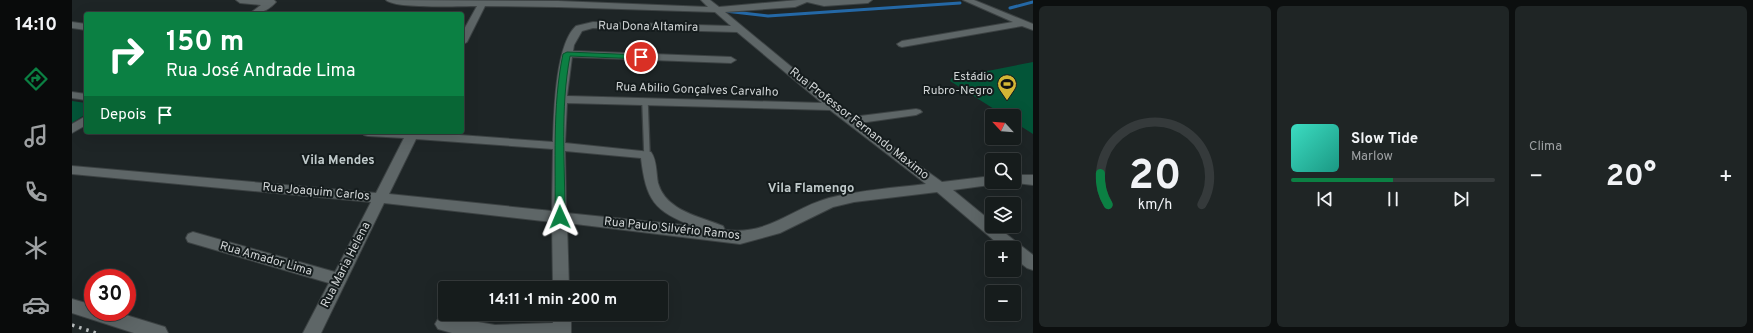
<!DOCTYPE html>
<html lang="pt">
<meta charset="utf-8">
<style>
:root{--surface:#161c1c;--page:#1f2525;--text:#f1f3f6;--muted:#9ea1a3;--line:#353a3b;--accent:#0b8043}
body{margin:0;font-family:Overpass,sans-serif;background:var(--page);color:var(--text);height:100vh;display:flex;flex-direction:column;font-size:15px;white-space:nowrap}
*{box-sizing:border-box;margin:0}
p{font-size:13px;color:var(--muted)}
.icon{flex:none;width:22px;height:22px;fill:none;stroke:currentColor;stroke-width:2;stroke-linecap:round;stroke-linejoin:round}
.map{position:relative;flex:1;overflow:hidden}
.drawer{display:flex;flex-direction:column;gap:6px;padding:6px;background:#0c0f0f;width:720px}
.drawer>*{flex:none}
.banner{position:absolute;left:12px;top:12px;width:380px;height:122px;border-radius:4px;box-shadow:0 4px 16px #0002,0 0 0 1px var(--line);background:#0b8043;color:#fff;overflow:hidden}
.needle{width:26px;rotate:296deg}
.fabs{position:absolute;left:913px;top:109px;display:grid;gap:8px}
.fabs a{display:grid;place-items:center;width:36px;height:36px;border-radius:4px;background:var(--surface);box-shadow:0 4px 16px #0002,0 0 0 1px var(--line);font-size:20px}
.speed{position:absolute;left:12px;top:269px;display:flex;gap:8px;font-size:20px;font-weight:700;text-align:center}
.speed>*{display:grid;place-content:center;width:52px;height:52px;border-radius:50%;background:var(--surface);box-shadow:0 4px 16px #0002,0 0 0 1px var(--line);line-height:1}
.speed .limit{border:6px solid #d22;background:#fff;color:#111}
.pin{position:absolute;display:grid;place-items:center;width:34px;height:34px;color:#fff;margin:-17px;border:2px solid #fff;border-radius:50%;box-shadow:0 1px 4px #0007}
.me{position:absolute;width:44px;margin:-22px;rotate:359deg;stroke-linejoin:round;filter:drop-shadow(0 0 3px #0008)}
.turn{display:flex;align-items:center;gap:14px;height:84px;padding:0 16px;font-size:18px}
.turn .icon{width:52px;height:52px;stroke-width:2.5}
.turn b{display:block;font-size:28px;line-height:34px}
.then{display:flex;align-items:center;height:38px;padding:0 16px;background:#0003;gap:8px;font-size:15px}
.big{font-size:30px;font-weight:700;line-height:1.1}
.drawer .tile{flex:1;display:flex;flex-direction:column;justify-content:center;gap:6px;min-width:0;padding:0 14px;border-radius:6px;background:var(--page)}
.drawer .dial{align-items:center;gap:0}
.dial svg{height:104px;overflow:visible;fill:none;stroke:var(--line);stroke-width:7;stroke-linecap:round;text-anchor:middle}
.dial text{fill:var(--text);stroke:none}
.song{display:flex;align-items:center;gap:12px}
.cover{width:48px;height:48px;border-radius:6px;background:linear-gradient(135deg,hsl(170 70% 55%),hsl(170 70% 35%))}
.played{height:4px;border-radius:2px;background:linear-gradient(90deg,var(--accent) 50%,var(--line) 50%)}
.keys{display:flex;justify-content:space-around;direction:ltr}
.heat{display:flex;justify-content:space-between;align-items:center;font-size:22px;direction:ltr}
.drawer .tiles{flex:1;display:grid;gap:6px;grid-template-columns:repeat(3,1fr)}
.trip{position:absolute;left:366px;top:281px;width:230px;height:40px;border-radius:4px;background:var(--surface);box-shadow:0 4px 16px #0002,0 0 0 1px var(--line);font-weight:700;line-height:40px;text-align:center}
main{display:flex;flex:1;min-height:0}
.tab-bar{display:flex;flex-direction:column;width:72px;justify-content:space-around;align-items:center;background:#090b0b;color:var(--muted)}
.tab-bar .icon{width:28px;height:28px}
.tab-bar .on{color:var(--accent)}
.tab-bar b{font-size:18px;color:var(--text)}
.map>svg:first-child{display:block}
.green{fill:#035538}
.lines{fill:none;stroke-linecap:round;stroke-linejoin:round}
.stream{stroke:#2468a6;stroke-width:3}
.service-casing{stroke:#3c4243;stroke-width:8}
.minor-casing{stroke:#3c4243;stroke-width:2}
.service{stroke:#5e6667;stroke-width:5.5}
.minor{fill:#5e6667;fill-rule:evenodd}
.rail{stroke:#b5babb;stroke-width:3.5;stroke-dasharray:2.5 5;stroke-linecap:butt}
.route{fill:#0b8043;stroke:#07532c}
.labels{text-anchor:middle;dominant-baseline:central;stroke-width:4;stroke-linejoin:round;paint-order:stroke}
.street-label{font-size:12px;fill:#d1d5d6;stroke:#151c1d}
.poi-label{font-size:12px;fill:#d1d5d6;stroke:#151c1d;text-anchor:end}
.neighbourhood-label{font-size:13px;font-weight:bold;fill:#c0cacb;stroke:#151c1d}
</style>
<main>
<nav class="tab-bar">
<b>14:10</b>
<svg class="icon on" aria-label="directions" viewBox="0 0 24 24"><path d="M12 3l9 9-9 9-9-9zM9 14v-3h6M13 9l2 2-2 2"/></svg>
<svg class="icon" aria-label="music" viewBox="0 0 24 24"><path d="M9 18V5l10-2v13"/><circle cx="6" cy="18" r="3"/><circle cx="16" cy="16" r="3"/></svg>
<svg class="icon" aria-label="phone" viewBox="0 0 24 24"><path d="M5 4h4l2 5-3 2q2 4 5 5l2-3 5 2v4C11 20 4 13 5 4z"/></svg>
<svg class="icon" aria-label="climate" viewBox="0 0 24 24"><path d="M12 3v18M4 7l16 10M4 17L20 7"/></svg>
<svg class="icon" aria-label="car" viewBox="0 0 24 24"><path d="M5 17H2v-5l4-1 3-4h7l3 4 3 1v5h-3M9 17h6M6 11h13"/><circle cx="7" cy="17" r="2"/><circle cx="17" cy="17" r="2"/></svg>
</nav>
<div class="map">
<svg width="961" height="333" viewBox="0 0 961 333">
<rect width="100%" height="100%" fill="#1e2526"/>
<g class="green">
<path d="M961 62V134L942 122V116H933L878 81 880 78Z"/>
<path d="M0 101 14 103V114L0 123Z"/>
</g>
<g class="lines">
<g class="stream">
<path d="M365 0 374 1"/>
<path d="M938 8 961 2"/>
<path d="M653 11 696 16 888 3"/>
</g>
<defs>
<path id="service" d="M573 102 575 155"/>
<g id="minor">
<path d="M164 0H202L204 2C197 10 188 14 177 14L189 5 168 3Z"/>
<path d="M314 0 486 1 636 7 629 0H638L647 7 726 0H800L796 3 752 6 735 2 723 7 653 12 780 117 844 109 848 110 850 112 844 115 788 123 870 182 920 176V182H926L925 184 881 190 920 222V226H924L961 255V270L955 268 942 258V248H931L865 192 782 202 761 207 708 233 668 244 495 223 497 288H481L480 222 312 203 249 333H231L257 283 116 242 114 238 116 234 121 232 263 272 299 202 0 174V166L304 193 332 138 296 136 292 135 290 132H347L481 142C482 114 483 45 504 26L521 22 659 26 643 12 486 7 413 6 395 42 390 45V33L405 6C389 6 323 9 314 0ZM521 28 665 32 750 103 495 96 500 57 659 63 664 60 659 57 501 51 502 45 510 31ZM495 103 758 110 854 184C822 188 789 190 757 198 720 208 696 236 653 230L651 226C627 216 594 211 586 183 584 173 585 160 579 152L493 143ZM344 139 481 149 480 211 317 194ZM493 151 569 158C574 200 582 211 621 226L494 213Z"/>
<path d="M891 0H902L961 24V30L950 26 830 47 827 46 825 44 830 41 941 22Z"/>
<path d="M0 22 14 24V30L0 28Z"/>
<path d="M0 92 14 94V100L0 98Z"/>
<path d="M14 116V125L0 133V124Z"/>
<path d="M942 175H961V185L937 182H942Z"/>
<path d="M0 299 21 305V312H44L93 327 96 333H62L0 313Z"/>
<path d="M481 314H499V333H380L366 329 363 324 366 319 372 316 423 325 481 323Z"/>
</g>
</defs>
<use href="#service" class="service-casing"/>
<use href="#minor" class="minor-casing"/>
<use href="#service" class="service"/>
<use href="#minor" class="minor"/>
<path class="rail" d="M0 325 24 333"/>
</g>
<path class="route" d="M495 52 569 55 573 57 569 59 498 56C488 109 493 164 493 217L491 220H484L483 217C484 163 480 107 491 54Z"/>
<defs>
<symbol id="stadium-pin" viewBox="-11 -11 22 30"><path d="M0 17L-7.5 6A9.5 9.5 0 1 1 7.5 6Z" fill="#d3b635" stroke="#151c1d"/><path d="M0-5a6.5 5 0 1 0 0 10a6.5 5 0 1 0 0-10ZM-3.5-1.8h7v3.6h-7Z" fill="#111"/></symbol>
</defs>
<g fill-rule="evenodd">
<use href="#stadium-pin" x="924" y="73" width="22" height="30"/>
</g>
<g class="labels">
<g class="street-label">
<text transform="translate(576 27) rotate(1)">Rua Dona Altamira</text>
<text transform="translate(625 90) rotate(2)">Rua Abilio Gonçalves Carvalho</text>
<text transform="translate(787 124) rotate(38)">Rua Professor Fernando Maximo</text>
<text transform="translate(244 192) rotate(5)">Rua Joaquim Carlos</text>
<text transform="translate(600 229) rotate(6)">Rua Paulo Silvério Ramos</text>
<text transform="translate(194 259) rotate(16)">Rua Amador Lima</text>
<text transform="translate(274 265) rotate(-63)">Rua Maria Helena</text>
</g>
<g class="poi-label">
<text x="921" y="77">Estádio<tspan x="921" dy="14">Rubro-Negro</tspan></text>
</g>
<g class="neighbourhood-label">
<text x="266" y="161">Vila Mendes</text>
<text x="739" y="189">Vila Flamengo</text>
</g>
</g>
</svg>
<div class="fabs">
<a><svg class="needle" viewBox="-14 -14 28 28"><path d="M0-13l5 13h-10z" fill="#e53935"/><path d="M0 13l5-13h-10z" fill="#9ea1a3"/></svg></a>
<a><svg class="icon" aria-label="search" viewBox="0 0 24 24"><circle cx="10" cy="10" r="6"/><path d="M15 15l6 6"/></svg></a>
<a><svg class="icon" aria-label="layers" viewBox="0 0 24 24"><path d="M12 4l9 5-9 5-9-5zM3 14l9 5 9-5"/></svg></a>
<a>+</a>
<a>−</a>
</div>
<div class="speed"><div class="limit">30</div></div>
<div class="pin" style="left:569px;top:57px;background:#d93025"><svg class="icon" aria-label="arrive" viewBox="0 0 24 24"><path d="M6 21V4h12l-3 4 3 4H6"/></svg></div>
<svg class="me" style="left:488px;top:217px" viewBox="-20 -20 40 40"><path d="M0-17L14 15 0 8-14 15z" fill="#0b8043" stroke="#fff" stroke-width="4"/></svg>
<div class="trip">14:11 · 1 min · 200 m</div>
<div class="banner">
<div class="turn"><svg class="icon" aria-label="right" viewBox="0 0 24 24"><path d="M7 20v-9h11M14 6l5 5-5 5"/></svg><div><b>150 m</b>Rua José Andrade Lima</div></div>
<div class="then">Depois<svg class="icon" aria-label="arrive" viewBox="0 0 24 24"><path d="M6 21V4h12l-3 4 3 4H6"/></svg></div>
</div>
</div>
<section class="drawer">
<div class="tiles">
<div class="tile dial"><svg viewBox="0 0 100 80">
<path d="M14 69A42 42 0 1 1 86 69"/>
<path d="M14 69A42 42 0 0 1 8 45" stroke="#0b8043"/>
<text x="50" y="56" font-size="32" font-weight="700">20</text>
<text x="50" y="72" font-size="11">km/h</text>
</svg></div>
<div class="tile">
<div class="song"><i class="cover"></i><div><b>Slow Tide</b><p>Marlow</p></div></div>
<div class="played"></div>
<div class="keys"><svg class="icon" aria-label="previous" viewBox="0 0 24 24"><path d="M18 5L8 12l10 7zM5 5v14"/></svg><svg class="icon" aria-label="pause" viewBox="0 0 24 24"><path d="M8 5v14M16 5v14"/></svg><svg class="icon" aria-label="next" viewBox="0 0 24 24"><path d="M6 5l10 7-10 7zM19 5v14"/></svg></div>
</div>
<div class="tile"><p>Clima</p>
<div class="heat"><a>−</a><b class="big">20°</b><a>+</a></div>
</div>
</div>
</section>
</main>
